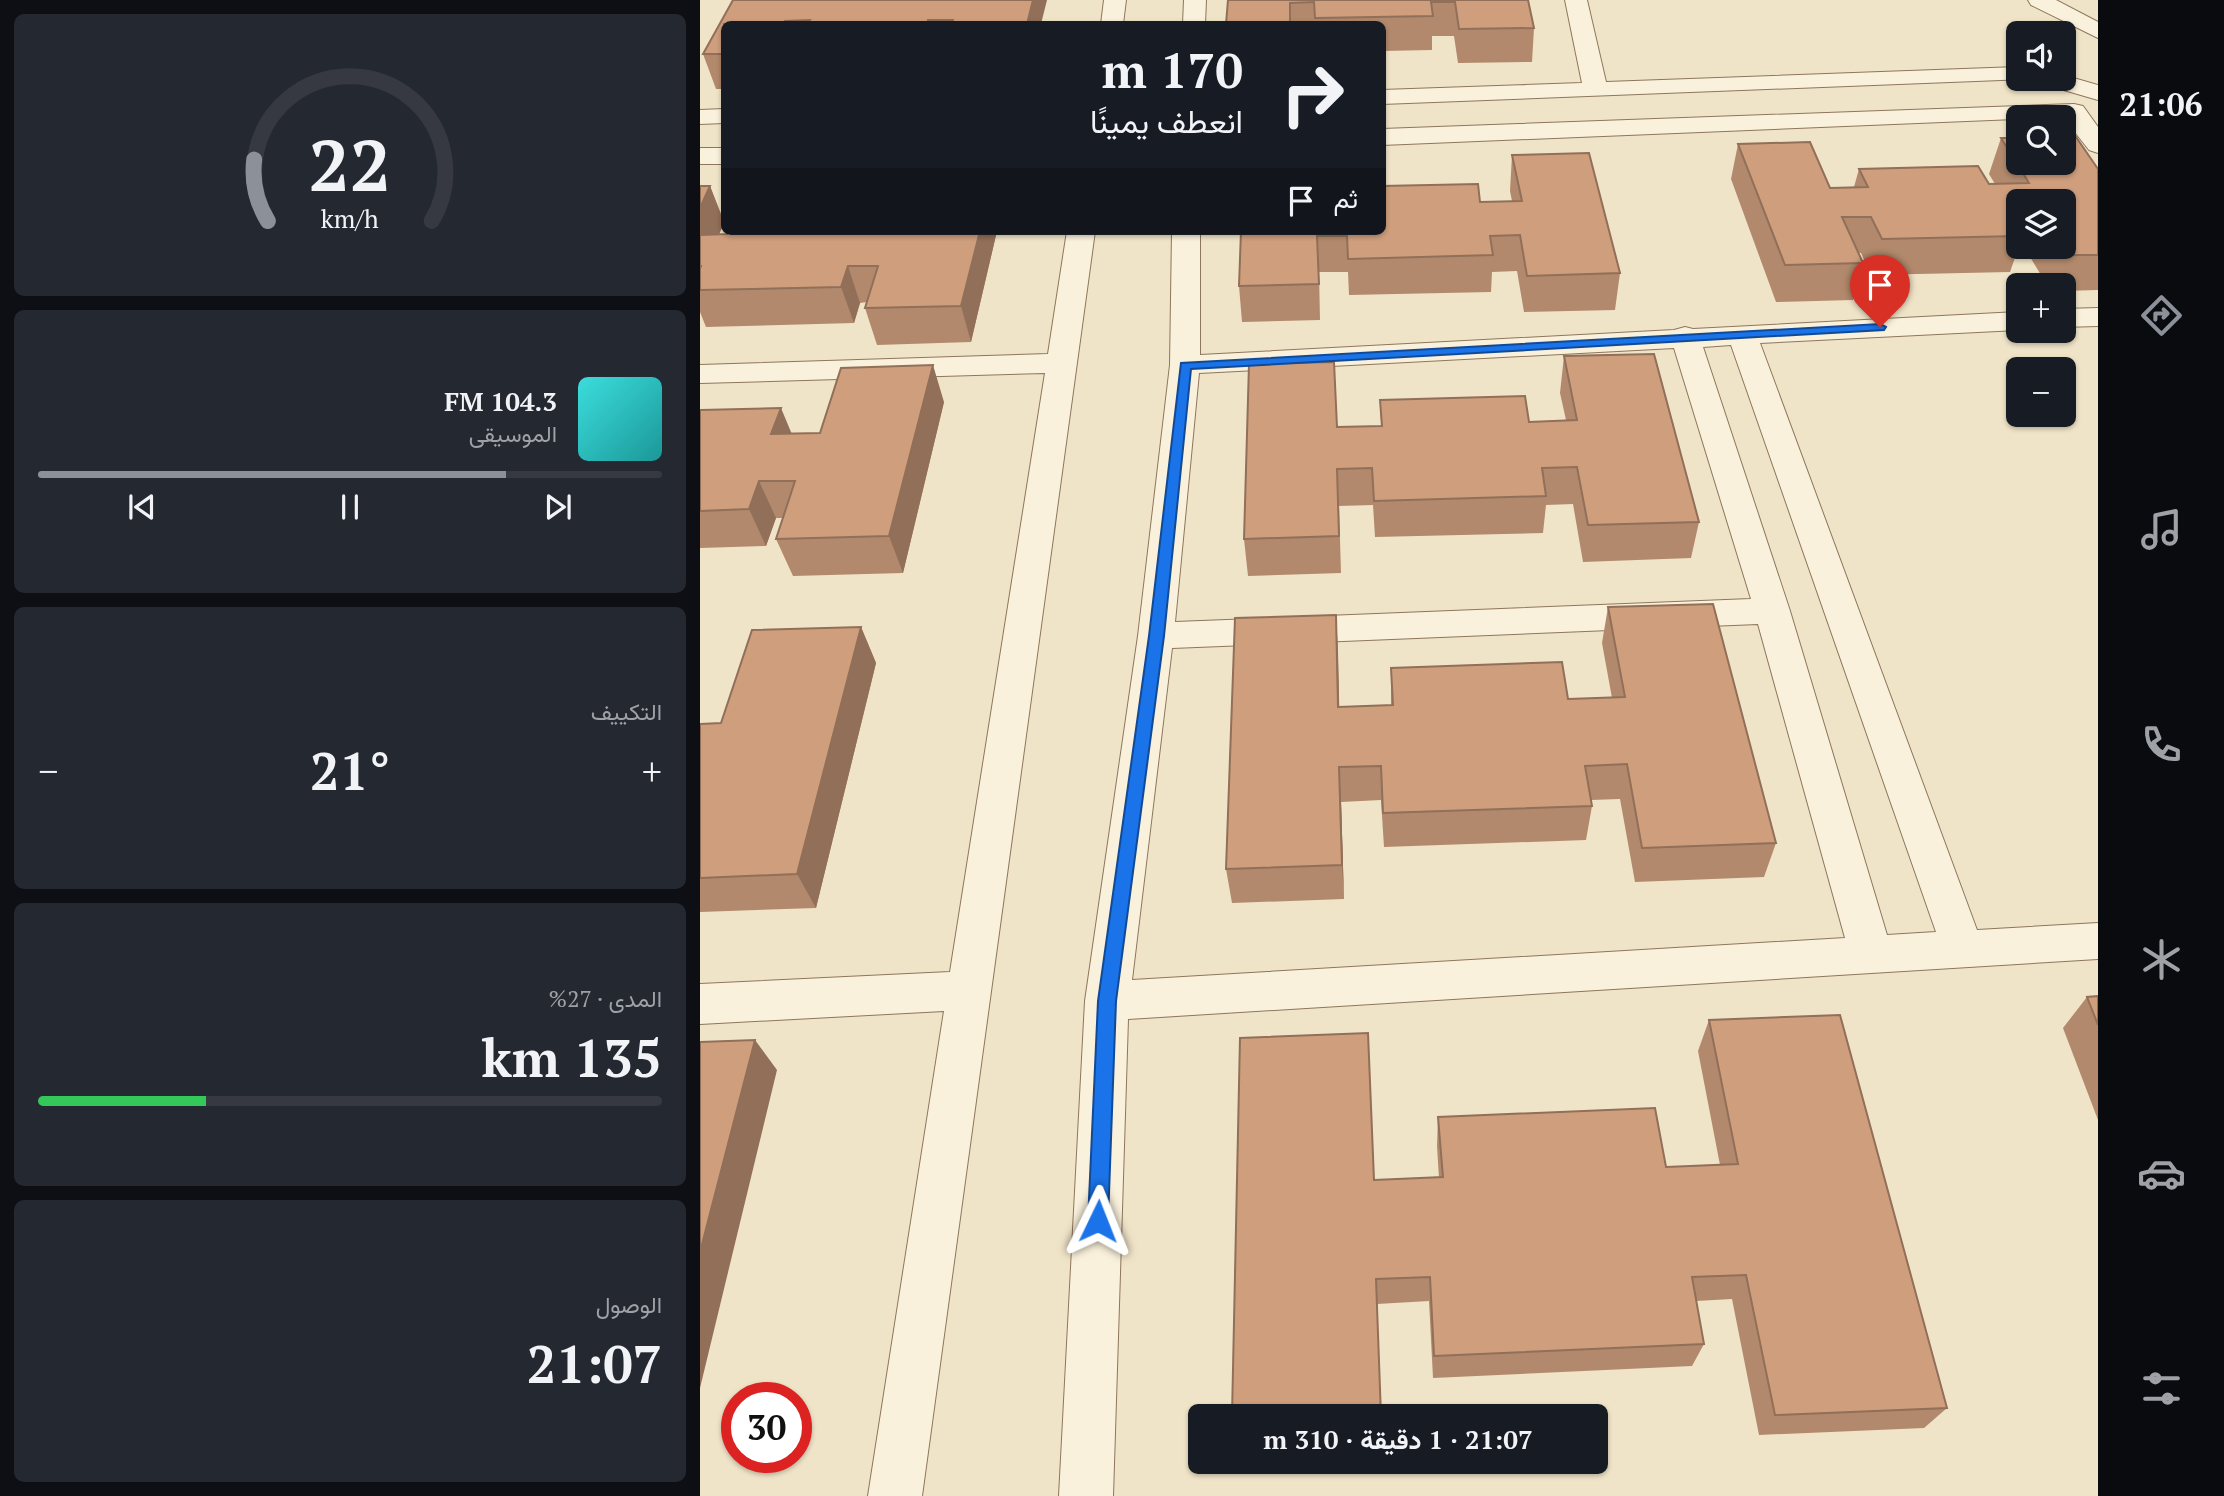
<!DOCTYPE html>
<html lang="ar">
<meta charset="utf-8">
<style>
:root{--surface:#171b24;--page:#242831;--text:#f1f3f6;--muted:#9ea1a6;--line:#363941;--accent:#8c9099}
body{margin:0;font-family:"PT Serif",Vazirmatn,serif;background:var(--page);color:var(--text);direction:rtl;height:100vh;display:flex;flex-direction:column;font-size:26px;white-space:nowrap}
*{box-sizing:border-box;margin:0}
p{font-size:23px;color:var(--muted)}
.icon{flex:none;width:38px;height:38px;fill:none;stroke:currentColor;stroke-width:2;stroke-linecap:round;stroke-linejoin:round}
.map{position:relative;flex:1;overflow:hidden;direction:ltr}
.details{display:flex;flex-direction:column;gap:14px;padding:14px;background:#0d0f14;width:700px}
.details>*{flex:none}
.banner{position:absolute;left:21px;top:21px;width:665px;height:214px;border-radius:10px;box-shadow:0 2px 5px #0004;direction:rtl;background:#171b24;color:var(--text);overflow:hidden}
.tools{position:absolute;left:1306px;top:21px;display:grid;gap:14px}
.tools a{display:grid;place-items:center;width:70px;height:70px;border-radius:10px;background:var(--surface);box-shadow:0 2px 5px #0004;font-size:35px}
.speed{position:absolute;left:21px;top:1382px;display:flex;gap:14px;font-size:35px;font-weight:700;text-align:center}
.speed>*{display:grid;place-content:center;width:91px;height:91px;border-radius:50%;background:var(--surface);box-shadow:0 2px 5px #0004;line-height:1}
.speed .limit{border:10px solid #d22;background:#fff;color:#111}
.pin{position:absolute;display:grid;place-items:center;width:60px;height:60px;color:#fff;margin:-72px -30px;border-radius:50% 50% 50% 0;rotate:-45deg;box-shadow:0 0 7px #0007}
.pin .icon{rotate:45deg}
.me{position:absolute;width:77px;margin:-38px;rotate:2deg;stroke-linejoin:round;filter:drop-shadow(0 0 5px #0008)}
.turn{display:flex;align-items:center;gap:24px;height:147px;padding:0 28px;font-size:32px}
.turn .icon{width:91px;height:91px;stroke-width:2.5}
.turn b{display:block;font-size:49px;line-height:60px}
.then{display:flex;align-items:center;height:66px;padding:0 28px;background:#0003;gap:14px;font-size:26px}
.big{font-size:52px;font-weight:700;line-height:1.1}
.details .card{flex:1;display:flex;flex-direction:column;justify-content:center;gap:10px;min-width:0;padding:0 24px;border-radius:10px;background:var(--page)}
.details .dial{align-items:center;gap:0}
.dial svg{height:182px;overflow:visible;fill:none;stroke:var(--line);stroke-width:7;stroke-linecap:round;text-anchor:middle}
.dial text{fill:var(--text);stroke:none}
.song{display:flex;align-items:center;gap:21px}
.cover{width:84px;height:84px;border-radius:10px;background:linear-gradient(135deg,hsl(180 70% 55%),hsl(180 70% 35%))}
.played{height:7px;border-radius:4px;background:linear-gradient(90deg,var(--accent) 75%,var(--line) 75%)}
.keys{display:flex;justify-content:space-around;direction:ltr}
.heat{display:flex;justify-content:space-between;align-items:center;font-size:38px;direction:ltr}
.charge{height:10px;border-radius:5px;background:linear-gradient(90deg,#34c759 27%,var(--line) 0)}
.trip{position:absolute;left:488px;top:1404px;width:420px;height:70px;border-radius:10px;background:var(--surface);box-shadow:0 2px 5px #0004;font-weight:700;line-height:70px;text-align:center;direction:rtl}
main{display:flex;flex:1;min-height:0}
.tabs{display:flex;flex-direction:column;width:126px;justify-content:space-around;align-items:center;background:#090b0e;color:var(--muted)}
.tabs .icon{width:49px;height:49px}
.tabs .selected{color:var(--accent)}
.tabs b{font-size:32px;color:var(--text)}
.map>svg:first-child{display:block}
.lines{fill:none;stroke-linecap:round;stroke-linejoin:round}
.minor-casing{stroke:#8d765c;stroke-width:2}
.minor{fill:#faf1dc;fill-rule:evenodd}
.wall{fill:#b2896c;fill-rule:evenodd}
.shaded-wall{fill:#916f58}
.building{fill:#cf9f7d;stroke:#916f58;stroke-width:2}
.route{fill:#1a73e8;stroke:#114b97;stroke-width:2}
</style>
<main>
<nav class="tabs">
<b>21:06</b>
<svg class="icon selected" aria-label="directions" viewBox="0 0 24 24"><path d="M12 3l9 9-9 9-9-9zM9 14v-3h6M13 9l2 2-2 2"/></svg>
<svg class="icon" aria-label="music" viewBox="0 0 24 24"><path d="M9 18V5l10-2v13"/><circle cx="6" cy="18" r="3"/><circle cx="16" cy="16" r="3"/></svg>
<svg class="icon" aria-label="phone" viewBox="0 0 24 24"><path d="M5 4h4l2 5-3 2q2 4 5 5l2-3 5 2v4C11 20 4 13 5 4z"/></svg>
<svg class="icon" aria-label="climate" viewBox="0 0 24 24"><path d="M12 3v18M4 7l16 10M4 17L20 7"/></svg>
<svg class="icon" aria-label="car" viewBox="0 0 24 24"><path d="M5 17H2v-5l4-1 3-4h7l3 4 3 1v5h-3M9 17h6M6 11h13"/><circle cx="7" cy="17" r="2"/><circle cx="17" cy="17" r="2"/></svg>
<svg class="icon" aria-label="filters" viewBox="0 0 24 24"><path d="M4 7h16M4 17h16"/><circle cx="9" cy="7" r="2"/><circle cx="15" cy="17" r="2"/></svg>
</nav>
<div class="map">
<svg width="1398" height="1496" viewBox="0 0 1398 1496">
<rect width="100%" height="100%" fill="#f0e4c8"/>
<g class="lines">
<defs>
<g id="minor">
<path d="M404 0H426L423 24H401Z"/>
<path d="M484 0H506L505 24H483Z"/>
<path d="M865 0H887L906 82 1318 67V79H1327L682 104V90L882 83Z"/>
<path d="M1328 0H1356L1398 22V38L1331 5Z"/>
<path d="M1363 75 1398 85V100L1343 84 1339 79H1363Z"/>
<path d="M1374 104 1383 106 1398 127V153L1389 150 1363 117 682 145V129Z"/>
<path d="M24 109V123L0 124V110Z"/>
<rect x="0" y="148" width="24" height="16"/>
<path d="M367 231H395L222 1496H168L244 1011 0 1024V984L250 972 345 373 0 383V365L348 354Z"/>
<path d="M472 231H500V355L974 330 985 327 993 329 1318 312V330L1060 343 1277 930 1398 923V959L428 1019 413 1496H359L385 1001 438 636 470 365ZM1031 345 1236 932 1187 935 1090 611 1003 347ZM974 348 1051 599 475 622 499 373ZM1058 624 1145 938 432 980 472 648Z"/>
<path d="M1398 308V326L1363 327V309Z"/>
</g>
</defs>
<use href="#minor" class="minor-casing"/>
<use href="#minor" class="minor"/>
</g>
<g class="wall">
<path d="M33 0 341 24H24V89H16L3 54Z"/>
<path d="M528 0H828L834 28 832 62 758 63 754 36H732V50L682 51V24H526Z"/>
<path d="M1301 138 1398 169V290L1363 291V285H1347L1327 252H1317L1310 272 1171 275 1161 253H1158L1163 263 1153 300 1076 302 1031 179 1038 144 1130 188 1154 187 1159 169 1295 184 1289 174ZM1318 201H1363V247H1318Z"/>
<path d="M812 155 920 273 915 310 824 312 817 271 792 272 791 292 649 295 648 272H619L620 320 542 322 539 286 541 231 780 202 812 201 810 191Z"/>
<path d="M0 186H10L24 221 19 235 27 234 28 231H297L271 342 177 345 165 308 167 302 160 303 154 323 6 327 0 312Z"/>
<path d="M864 356 999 522 991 558 883 562 873 504 846 505 843 533 675 537 673 505 639 506 641 573 548 576 544 539 637 427 681 426 680 400 829 422 866 420 860 393Z"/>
<path d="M244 402 203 573 93 576 76 539 83 518H76L66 546 0 548V410L91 433H120Z"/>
<path d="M908 607 1076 843 1064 877 935 882 920 799 891 800 892 806 886 840 684 847 681 800 641 802 644 899 532 903 526 869 636 615 639 707 691 705V668L868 699 912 698 902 643Z"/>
<path d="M161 627 176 663 116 908 0 912V724L21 723Z"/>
<path d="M1398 996V1120L1363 1028 1387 997Z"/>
<path d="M1009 1020 1247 1408 1224 1428 1059 1435 1032 1299 996 1301 1004 1344 992 1366 733 1378 729 1301 677 1304 532 1416 674 1180 739 1178 737 1146 738 1117 966 1167 1020 1165 998 1051Z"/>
<path d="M535 1461H682V1463L538 1470Z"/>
</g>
<g class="shaded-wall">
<path d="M333 0H347L341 24H327Z"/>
<path d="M10 186 24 223 3 270 0 266V208Z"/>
<path d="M280 231H297L271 342 261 306Z"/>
<path d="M148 266 160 303 154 323 141 287Z"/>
<path d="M233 365 244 402 203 573 189 536Z"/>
<path d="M81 408 96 444 71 434Z"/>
<path d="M59 481 76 518 66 546 49 509Z"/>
<path d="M636 615 638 651 640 742 638 707Z"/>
<path d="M161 627 176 663 116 908 97 874Z"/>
<path d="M639 767 641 802 644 899 642 865Z"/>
<path d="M55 1040 77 1070 0 1388V1252Z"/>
</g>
<g class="building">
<path d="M33 0H333L327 24H252L253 20H228L227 24H108L110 20 85 21 83 24H24V54H3Z"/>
<path d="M528 0H828L834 28 759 29 755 2H731L733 16 615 18 614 2 590 3V24H526Z"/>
<path d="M1363 137H1376L1398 169V255H1365L1360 247H1363V201H1318V217H1312L1318 226V236L1182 239 1171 217H1142L1163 263 1085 265 1038 144 1110 142 1130 188 1168 187 1159 169 1278 166 1289 184 1329 183 1301 138H1318V163H1363Z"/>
<path d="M889 153 920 273 827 276 820 235 790 236 793 255 648 259 647 236H617L619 284 539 286 541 231H682V186L778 184 780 202 822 201 812 155Z"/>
<path d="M0 186H10L0 208Z"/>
<path d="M28 231H280L261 306 165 308 178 266H148L141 287 0 290V269L1 266H0V235L27 234Z"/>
<path d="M954 354 999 522 888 525 877 467 842 468 846 496 674 501 672 468 637 469 639 536 544 539 549 364 634 362 637 427 682 426 680 400 825 396 829 422 877 420 864 356Z"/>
<path d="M233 365 189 536 76 539 95 481H59L49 509 0 511V410L81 408 71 434 120 433 141 368Z"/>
<path d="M1013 604 1076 843 942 848 927 764 885 766 892 806 683 813 681 766 639 767 642 865 526 869 535 618 636 615 638 707 693 705 691 668 862 662 868 699 925 697 908 607Z"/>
<path d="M161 627 97 874 0 878V724L21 723 52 630Z"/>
<path d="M1398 996V1025L1387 997Z"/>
<path d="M1140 1015 1247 1408 1075 1415 1046 1275 992 1277 1004 1344 734 1356 730 1277 676 1279 681 1416H532L540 1038 668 1033 674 1180 743 1177 738 1117 955 1108 966 1167 1038 1164 1009 1020Z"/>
<path d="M55 1040 0 1252V1042Z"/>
</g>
<path class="route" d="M1180 324 1186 327 1184 330 491 369 464 636 416 1001 408 1221 405 1228 398 1231 391 1228 388 1221 398 1001 449 636 481 363Z"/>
</svg>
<div class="tools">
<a><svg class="icon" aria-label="sound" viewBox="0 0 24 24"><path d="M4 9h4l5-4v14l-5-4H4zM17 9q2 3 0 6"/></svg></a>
<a><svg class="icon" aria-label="search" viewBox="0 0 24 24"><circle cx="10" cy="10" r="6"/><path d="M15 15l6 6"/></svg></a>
<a><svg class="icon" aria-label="layers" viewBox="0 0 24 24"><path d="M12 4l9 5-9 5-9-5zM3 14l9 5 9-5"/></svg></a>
<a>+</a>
<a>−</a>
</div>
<div class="speed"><div class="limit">30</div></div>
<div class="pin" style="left:1180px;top:327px;background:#d93025"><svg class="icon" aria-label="arrive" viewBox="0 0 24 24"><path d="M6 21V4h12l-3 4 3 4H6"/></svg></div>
<svg class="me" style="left:398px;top:1221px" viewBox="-20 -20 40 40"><path d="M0-17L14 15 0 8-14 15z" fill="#1a73e8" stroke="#fff" stroke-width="4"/></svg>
<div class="trip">21:07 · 1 دقيقة · 310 m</div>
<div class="banner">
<div class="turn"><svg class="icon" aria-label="right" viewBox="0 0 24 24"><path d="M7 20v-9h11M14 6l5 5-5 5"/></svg><div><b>170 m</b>انعطف يمينًا</div></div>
<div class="then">ثم<svg class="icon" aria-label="arrive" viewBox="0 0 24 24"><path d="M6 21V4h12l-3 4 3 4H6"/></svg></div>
</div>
</div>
<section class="details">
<div class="card dial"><svg viewBox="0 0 100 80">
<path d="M14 69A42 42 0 1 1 86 69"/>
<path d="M14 69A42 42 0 0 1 8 42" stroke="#8c9099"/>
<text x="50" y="56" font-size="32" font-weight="700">22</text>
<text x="50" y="72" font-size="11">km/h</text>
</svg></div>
<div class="card">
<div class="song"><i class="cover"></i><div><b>104.3 FM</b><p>الموسيقى</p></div></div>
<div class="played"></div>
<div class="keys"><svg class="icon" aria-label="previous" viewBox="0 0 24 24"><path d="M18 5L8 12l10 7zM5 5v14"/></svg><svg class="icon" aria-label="pause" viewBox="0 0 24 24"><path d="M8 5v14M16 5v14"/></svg><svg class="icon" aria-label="next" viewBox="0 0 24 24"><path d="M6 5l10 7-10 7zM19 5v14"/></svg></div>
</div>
<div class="card"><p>التكييف</p>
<div class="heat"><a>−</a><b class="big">21°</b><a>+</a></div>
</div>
<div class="card"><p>المدى · 27%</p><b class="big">135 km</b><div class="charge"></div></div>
<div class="card"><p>الوصول</p><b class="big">21:07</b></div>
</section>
</main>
